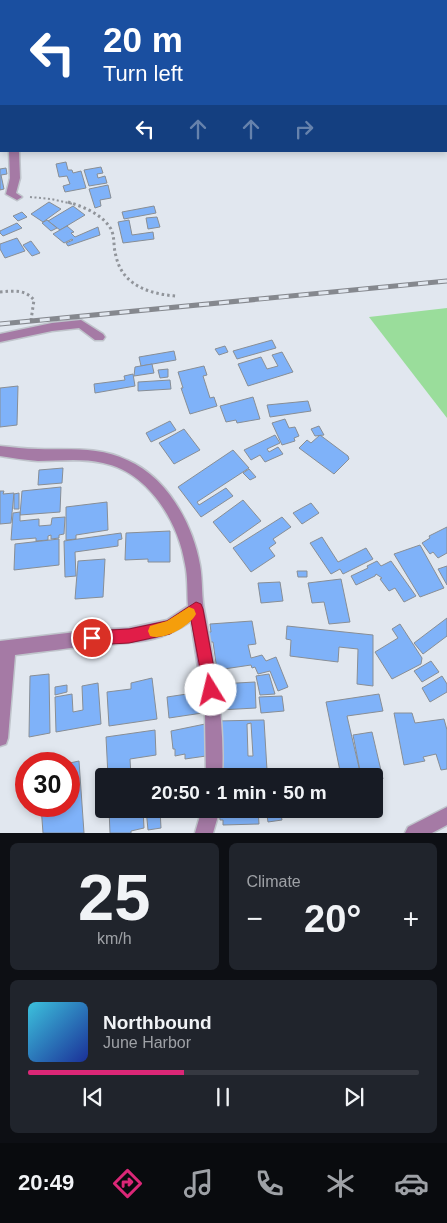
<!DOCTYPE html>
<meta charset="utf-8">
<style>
:root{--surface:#171b24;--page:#20242c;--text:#f1f3f6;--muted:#9ea1a6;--line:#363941;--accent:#db2777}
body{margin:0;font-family:Helvetica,sans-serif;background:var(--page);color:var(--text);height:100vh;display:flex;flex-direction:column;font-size:19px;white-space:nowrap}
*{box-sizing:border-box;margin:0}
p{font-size:16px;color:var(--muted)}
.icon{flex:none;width:28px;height:28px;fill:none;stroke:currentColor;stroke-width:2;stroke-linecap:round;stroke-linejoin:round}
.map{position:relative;height:833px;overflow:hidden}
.panel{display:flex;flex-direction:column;gap:10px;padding:10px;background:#0d0f14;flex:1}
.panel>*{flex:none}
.hud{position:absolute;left:0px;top:0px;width:448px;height:152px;box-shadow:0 2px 8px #0003;background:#1a4fa0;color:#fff;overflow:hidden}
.speed{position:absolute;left:15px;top:752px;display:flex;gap:10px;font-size:25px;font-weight:700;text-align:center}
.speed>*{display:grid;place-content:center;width:65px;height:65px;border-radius:50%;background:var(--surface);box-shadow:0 2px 8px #0003;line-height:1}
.speed .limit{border:8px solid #d22;background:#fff;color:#111}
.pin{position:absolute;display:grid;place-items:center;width:42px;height:42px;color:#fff;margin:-21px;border:2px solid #fff;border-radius:50%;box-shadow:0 1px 5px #0007}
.me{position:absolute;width:55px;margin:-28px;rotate:351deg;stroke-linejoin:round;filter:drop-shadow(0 0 4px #0008)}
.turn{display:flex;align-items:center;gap:18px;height:105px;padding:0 20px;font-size:22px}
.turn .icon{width:65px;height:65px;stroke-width:2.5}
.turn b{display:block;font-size:35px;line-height:42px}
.lanes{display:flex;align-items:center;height:48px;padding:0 20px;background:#0003;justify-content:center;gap:25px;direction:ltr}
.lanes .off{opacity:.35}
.big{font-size:38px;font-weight:800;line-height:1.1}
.panel .card{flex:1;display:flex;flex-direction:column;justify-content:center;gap:8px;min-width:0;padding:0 18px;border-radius:8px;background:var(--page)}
.panel .dial{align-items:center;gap:0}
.dial b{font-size:65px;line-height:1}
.song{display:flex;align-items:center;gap:15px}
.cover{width:60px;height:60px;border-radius:8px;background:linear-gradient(135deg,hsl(190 70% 55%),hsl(230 70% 35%))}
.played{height:5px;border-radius:2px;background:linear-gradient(90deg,var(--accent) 40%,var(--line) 40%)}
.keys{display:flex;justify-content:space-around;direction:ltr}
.heat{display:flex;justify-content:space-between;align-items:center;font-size:28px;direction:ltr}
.panel .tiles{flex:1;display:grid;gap:10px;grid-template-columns:1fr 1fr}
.card:last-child{grid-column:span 2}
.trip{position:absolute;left:95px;top:768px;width:288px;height:50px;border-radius:5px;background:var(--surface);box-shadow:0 2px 8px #0003;font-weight:800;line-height:50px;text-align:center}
.dock{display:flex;height:80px;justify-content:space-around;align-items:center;background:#090b0e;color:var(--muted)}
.dock .icon{width:35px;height:35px}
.dock .current{color:var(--accent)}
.dock b{font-size:22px;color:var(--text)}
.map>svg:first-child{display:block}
.green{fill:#9add9b}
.building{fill:#7fb2f9;stroke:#888e95;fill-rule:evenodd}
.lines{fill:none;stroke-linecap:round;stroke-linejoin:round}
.minor-casing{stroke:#bfc4cb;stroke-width:3}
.path-far1{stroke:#91959b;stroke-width:2;stroke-dasharray:2 2.5;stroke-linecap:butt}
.path{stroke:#91959b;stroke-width:3;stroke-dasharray:2.5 3;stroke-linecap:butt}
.minor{fill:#a57aa5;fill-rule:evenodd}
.rail-casing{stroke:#85888e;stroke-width:5}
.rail{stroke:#e1e7ef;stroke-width:3;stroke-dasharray:10;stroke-linecap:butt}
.route{fill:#e11d48;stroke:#92132f}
.slow{fill:#f59e0b}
</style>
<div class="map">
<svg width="447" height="833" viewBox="0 0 447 833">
<rect width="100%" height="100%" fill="#e1e7ef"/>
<path class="green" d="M447 308V418L369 317Z"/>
<g class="building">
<path d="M66 162 68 170H72L73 173 81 171 86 188 65 192 63 186 70 184 67 176 59 177 56 164Z"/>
<path d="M101 167 103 173 97 174 98 178 105 176 107 183 89 186 84 170Z"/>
<path d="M6 168 7 174 1 175 4 189 0 190V169Z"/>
<path d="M108 185 111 198 100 200 101 206 95 208 89 189Z"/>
<path d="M49 202 61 209 43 222 31 214Z"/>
<path d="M73 206 85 215 60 230 48 221Z"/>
<path d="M154 206 156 213 124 219 122 212Z"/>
<path d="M22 212 27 217 18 221 13 216Z"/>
<path d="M157 217 160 227 148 229 146 218Z"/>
<path d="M47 220 57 228 51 231 42 223Z"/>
<path d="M129 220 132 235 153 232 154 239 123 243 118 222Z"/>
<path d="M17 223 22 228 3 236 0 233V231Z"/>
<path d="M67 226 74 232 71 233 75 237 98 227 100 235 68 246 66 243 73 240 72 239 64 243 53 234Z"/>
<path d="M17 238 25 251 5 258 0 249V244Z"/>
<path d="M31 241 40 253 32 256 23 245Z"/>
<path d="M272 340 276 348 237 359 233 351Z"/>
<path d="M225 346 228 352 219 355 215 349Z"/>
<path d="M174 351 176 360 141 366 139 357Z"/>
<path d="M282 352 293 372 248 386 238 364 261 357 267 369 278 366 272 355Z"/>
<path d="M152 364 154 373 134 376 135 367Z"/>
<path d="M204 366 207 375 203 376 210 398 214 397 217 406 190 414 181 388H183L178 372Z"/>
<path d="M168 369V377L160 378 158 370Z"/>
<path d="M133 374 135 386 95 393 94 384 125 380 124 376Z"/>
<path d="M170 380 171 389 138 391V382Z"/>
<path d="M18 386 17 425 0 427V388Z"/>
<path d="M253 397 260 419 237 423 236 420 226 422 220 406Z"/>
<path d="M308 401 311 411 270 417 267 405Z"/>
<path d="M285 419 289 428 295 427 299 436 294 438 295 441 282 445 272 423Z"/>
<path d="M170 421 176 430 151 442 146 433Z"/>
<path d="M319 426 324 435 315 436 311 429Z"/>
<path d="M184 429 200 450 174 464 159 443Z"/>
<path d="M275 435 280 443 267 449 269 452 278 447 283 454 265 462 260 455 251 460 244 450Z"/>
<path d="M320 435 348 456 349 459 334 474 299 448 307 440 311 443Z"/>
<path d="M233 450 249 468 197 502 199 505 226 488 233 496 201 517 178 487Z"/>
<path d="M63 468 62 483 38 485 39 470Z"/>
<path d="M249 469 256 477 250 480 243 473Z"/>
<path d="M61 487 60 512 20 515 22 491Z"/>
<path d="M0 491H4L3 494 14 493 11 523 0 524Z"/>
<path d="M19 493V509H14V494Z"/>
<path d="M243 500 261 521 230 543 213 522Z"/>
<path d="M107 502 108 530 76 535V539L66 540V507Z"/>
<path d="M311 503 319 513 302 524 293 513Z"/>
<path d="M20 512V521L39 519V526L51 525 52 518 65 517 64 534 59 535V538L51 539V535L48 536V540L36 541V538L11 540 13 513Z"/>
<path d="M282 517 291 527 273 539 276 543 269 548 275 556 251 572 233 548Z"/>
<path d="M447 527V553L438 558 433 552 430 554 422 543 430 538 429 536Z"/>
<path d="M170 531V562H148V559L125 560 126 533Z"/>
<path d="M121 533 122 539 118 540V546L75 552 76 576 65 577 64 541Z"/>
<path d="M322 537 338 562 366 548 373 559 343 574 340 569 331 574 310 543Z"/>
<path d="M59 539V565L14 570 15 544Z"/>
<path d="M420 545 444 588 420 597 394 554Z"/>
<path d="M105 559 103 597 75 599 78 561Z"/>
<path d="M377 561 381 566 391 561 416 596 404 602 395 588 389 591 380 579 382 578 376 574 375 576 356 585 351 576 368 568 367 566Z"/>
<path d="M447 566V585L438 569Z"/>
<path d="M297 571H307V577H298Z"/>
<path d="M341 579 350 622 329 624 324 602 312 603 308 583Z"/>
<path d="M280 582 283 601 261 603 258 583Z"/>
<path d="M447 618V636L423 654 414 643Z"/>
<path d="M252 621 256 644 248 645 251 658 262 655 266 661 276 657 288 687 278 691 270 671 258 674 255 667 252 668 251 665 217 670 213 642H209L208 632H211L210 624Z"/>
<path d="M400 624 422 658 421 664 392 679 375 652 398 638 392 629Z"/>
<path d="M287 626 373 635V686L357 684 358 649 339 647 338 662 290 656 291 640 286 639Z"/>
<path d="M431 661 439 672 422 682 414 671Z"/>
<path d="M49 674 50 733 29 737 30 676Z"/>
<path d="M269 674 275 694 260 695 256 676Z"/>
<path d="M442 676 447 684V692L430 702 422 688Z"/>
<path d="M152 678 157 719 109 726 107 692 131 689V683Z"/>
<path d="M255 682 256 708 219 710V684Z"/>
<path d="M98 683 101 724 56 732 55 697 72 694 73 712 83 710 82 686Z"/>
<path d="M67 685V692L55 695V687Z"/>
<path d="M207 691 209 712 169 718 167 697Z"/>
<path d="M379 694 383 711 347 716 361 776H341L326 702Z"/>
<path d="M282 696 284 711 261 713 259 697Z"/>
<path d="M394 713H412L415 723 444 719 447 730V769L441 770 436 754 423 757 425 761 404 765Z"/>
<path d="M264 720 267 770 218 772 217 721ZM251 723 253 756H248L247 724Z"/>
<path d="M210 723 213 755 185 759V754L175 756V749H173L171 731Z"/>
<path d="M155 730 156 755 130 759 131 776H108L106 737Z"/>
<path d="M372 732 383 779 374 781V776H361L353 735Z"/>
<path d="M79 761 84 833H43L41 806H69V764H65Z"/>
<path d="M256 774 257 776H221V775Z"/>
<path d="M109 809H143L144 828 131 831V833H110Z"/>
<path d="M146 809H160L161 828 148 830Z"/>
<path d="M219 809H258L259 824 223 825V820H220Z"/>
<path d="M266 809H280L282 820 268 822Z"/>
</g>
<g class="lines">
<defs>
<g id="minor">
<path d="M0 79 1 80V85H0Z"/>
<path d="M9 151H19L20 178 16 193 22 197 17 200 6 194 10 178Z"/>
<path d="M81 320 103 334 105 337 103 340H95L79 328 52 331 0 342V334L52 323Z"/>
<path d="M0 446C13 447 25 449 38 449 68 450 99 446 127 460 167 477 193 524 200 565 203 582 201 598 205 614 215 668 225 721 222 776H206L205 715 191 621C158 645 130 642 92 646 66 648 41 652 15 655L8 738 6 744 0 746V641L93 630 129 628 167 620 188 606C187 592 188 577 185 564 178 521 148 472 103 463 81 458 60 461 38 461 25 460 13 458 0 456Z"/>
<path d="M447 807V825L432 833H405L408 827Z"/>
<path d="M202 809H220L213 833H195Z"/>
</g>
</defs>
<use href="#minor" class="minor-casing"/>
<path class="path-far1" d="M30 197 51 199 73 204"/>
<g class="path">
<path d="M68 202C84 207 102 214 111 229 115 237 113 247 116 256 122 285 149 294 176 296"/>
<path d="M0 292C13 291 25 289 34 300L31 320"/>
</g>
<use href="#minor" class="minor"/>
<defs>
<path id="rail" d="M0 324 447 281"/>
</defs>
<use href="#rail" class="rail-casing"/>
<use href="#rail" class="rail"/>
</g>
<path class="route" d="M196 602 201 604 203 609 218 690 216 695 211 697 206 695 204 690 191 620 170 634 129 643 92 645 88 643 86 638 88 633 92 631 129 629 167 621Z"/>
<path class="slow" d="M189 607 194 609 196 614C190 626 164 641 150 636L148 631 150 626 167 621Z"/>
</svg>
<div class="speed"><div class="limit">30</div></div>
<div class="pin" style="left:92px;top:638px;background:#d93025"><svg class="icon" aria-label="arrive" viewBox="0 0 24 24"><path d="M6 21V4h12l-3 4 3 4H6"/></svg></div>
<svg class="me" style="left:211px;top:690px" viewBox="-20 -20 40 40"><circle r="19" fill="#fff"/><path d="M0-13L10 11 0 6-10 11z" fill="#e11d48"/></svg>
<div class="trip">20:50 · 1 min · 50 m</div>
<div class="hud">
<div class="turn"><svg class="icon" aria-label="left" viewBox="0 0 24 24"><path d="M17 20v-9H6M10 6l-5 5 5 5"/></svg><div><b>20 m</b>Turn left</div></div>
<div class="lanes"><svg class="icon" aria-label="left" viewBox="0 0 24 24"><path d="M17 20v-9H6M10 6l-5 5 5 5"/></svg><svg class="icon off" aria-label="ahead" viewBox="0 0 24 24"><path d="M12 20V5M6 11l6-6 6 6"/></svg><svg class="icon off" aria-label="ahead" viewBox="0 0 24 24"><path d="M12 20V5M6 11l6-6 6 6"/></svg><svg class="icon off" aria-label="right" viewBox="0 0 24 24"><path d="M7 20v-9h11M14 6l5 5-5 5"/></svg></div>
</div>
</div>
<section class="panel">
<div class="tiles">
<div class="card dial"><b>25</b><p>km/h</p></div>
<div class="card"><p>Climate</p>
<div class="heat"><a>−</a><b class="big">20°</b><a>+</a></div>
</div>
<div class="card">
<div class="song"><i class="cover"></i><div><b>Northbound</b><p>June Harbor</p></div></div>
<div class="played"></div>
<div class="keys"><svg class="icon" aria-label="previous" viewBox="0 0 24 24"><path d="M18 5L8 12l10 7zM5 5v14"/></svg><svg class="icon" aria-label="pause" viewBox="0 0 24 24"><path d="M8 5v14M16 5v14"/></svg><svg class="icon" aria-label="next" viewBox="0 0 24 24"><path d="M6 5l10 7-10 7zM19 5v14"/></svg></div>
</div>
</div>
</section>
<nav class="dock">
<b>20:49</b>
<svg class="icon current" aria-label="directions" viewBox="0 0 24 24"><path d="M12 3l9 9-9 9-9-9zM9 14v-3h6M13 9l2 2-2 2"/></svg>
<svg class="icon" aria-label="music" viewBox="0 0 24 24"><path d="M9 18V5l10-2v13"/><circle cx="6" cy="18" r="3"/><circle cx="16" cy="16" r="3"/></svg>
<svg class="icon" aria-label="phone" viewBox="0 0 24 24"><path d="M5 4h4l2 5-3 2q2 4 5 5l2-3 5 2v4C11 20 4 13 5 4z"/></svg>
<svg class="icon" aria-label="climate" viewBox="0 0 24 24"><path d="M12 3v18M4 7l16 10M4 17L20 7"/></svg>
<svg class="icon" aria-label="car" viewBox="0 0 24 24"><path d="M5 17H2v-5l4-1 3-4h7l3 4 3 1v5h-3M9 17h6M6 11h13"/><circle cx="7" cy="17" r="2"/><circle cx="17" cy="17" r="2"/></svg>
</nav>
